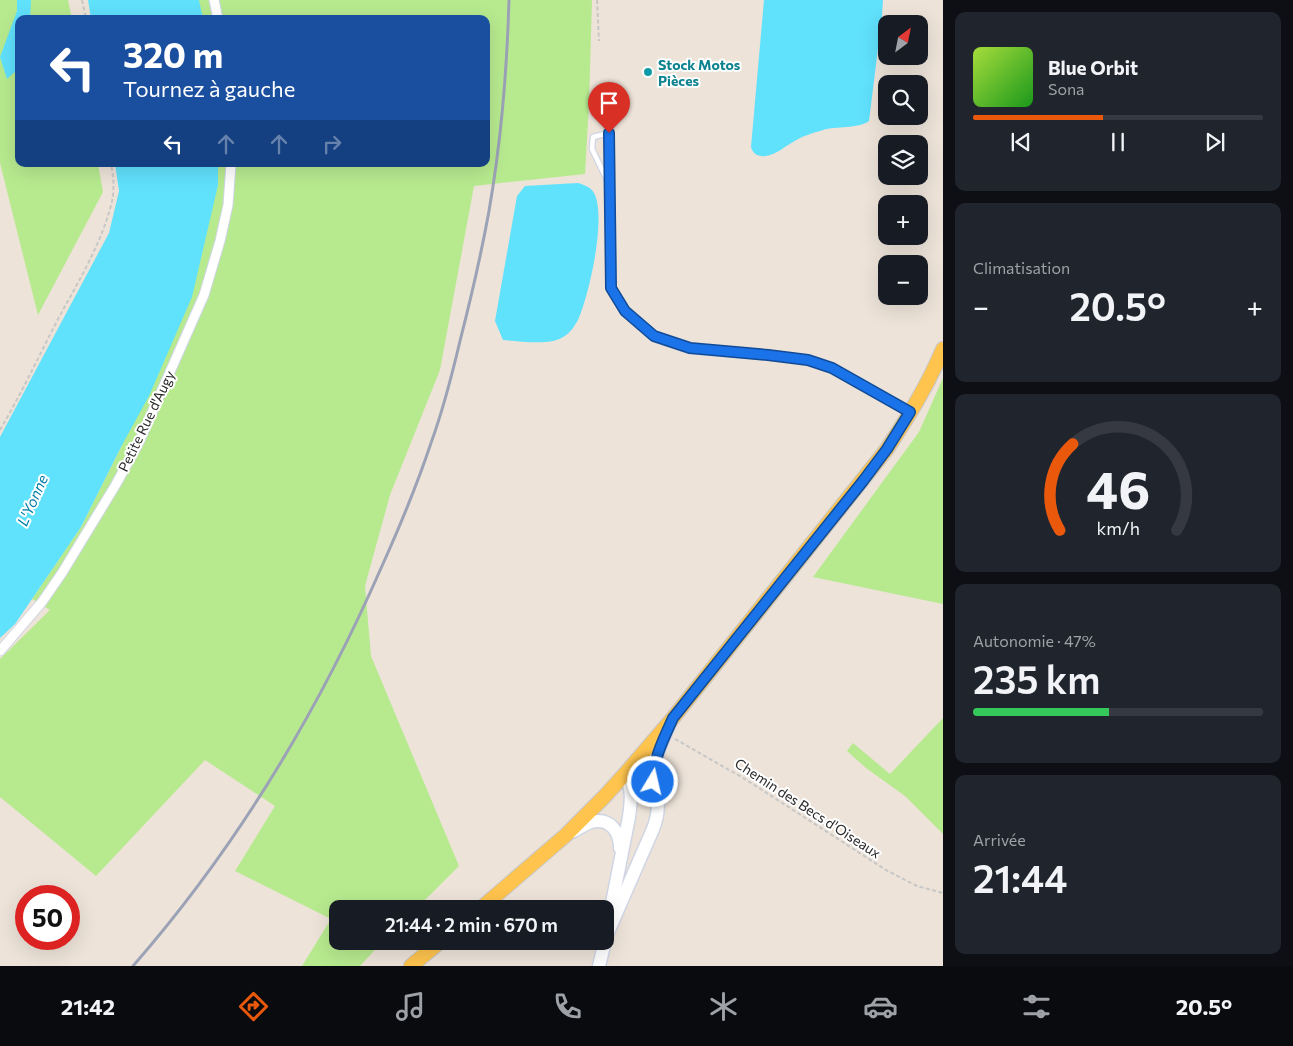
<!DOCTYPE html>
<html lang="fr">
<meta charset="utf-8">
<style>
:root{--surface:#171b24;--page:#20242c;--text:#f1f3f6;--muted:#9ea1a6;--line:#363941;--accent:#ea580c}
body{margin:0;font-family:Commissioner,sans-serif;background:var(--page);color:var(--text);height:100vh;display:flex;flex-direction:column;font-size:19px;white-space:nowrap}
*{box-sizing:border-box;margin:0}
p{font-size:16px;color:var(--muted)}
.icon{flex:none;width:28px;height:28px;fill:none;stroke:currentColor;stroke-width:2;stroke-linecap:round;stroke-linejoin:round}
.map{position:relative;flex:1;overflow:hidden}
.details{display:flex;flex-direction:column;gap:12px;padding:12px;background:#0d0f14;width:350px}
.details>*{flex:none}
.hud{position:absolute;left:15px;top:15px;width:475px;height:152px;border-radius:10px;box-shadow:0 5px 20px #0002;background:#1a4fa0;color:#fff;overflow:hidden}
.needle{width:32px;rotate:32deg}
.buttons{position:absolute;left:878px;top:15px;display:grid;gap:10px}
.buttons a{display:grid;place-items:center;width:50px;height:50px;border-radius:10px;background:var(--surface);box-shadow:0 5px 20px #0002;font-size:25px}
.speed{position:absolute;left:15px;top:885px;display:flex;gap:10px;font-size:25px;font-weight:700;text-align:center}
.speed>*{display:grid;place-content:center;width:65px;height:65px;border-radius:50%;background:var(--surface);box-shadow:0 5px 20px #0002;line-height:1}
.speed .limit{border:8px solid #d22;background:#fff;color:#111}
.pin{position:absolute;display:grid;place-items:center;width:42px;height:42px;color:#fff;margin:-51px -21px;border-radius:50% 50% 50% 0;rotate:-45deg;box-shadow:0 0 5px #0007}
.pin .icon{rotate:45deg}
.me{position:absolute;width:55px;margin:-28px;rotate:9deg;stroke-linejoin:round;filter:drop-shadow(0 0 4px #0008)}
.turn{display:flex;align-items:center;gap:18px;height:105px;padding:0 25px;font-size:22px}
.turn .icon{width:65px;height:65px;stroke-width:2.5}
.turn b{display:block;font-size:35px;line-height:42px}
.lanes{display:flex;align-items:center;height:48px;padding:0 25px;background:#0003;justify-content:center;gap:25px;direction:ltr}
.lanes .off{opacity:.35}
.big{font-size:38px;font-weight:600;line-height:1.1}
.details .tile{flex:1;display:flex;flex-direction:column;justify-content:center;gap:8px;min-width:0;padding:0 18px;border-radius:10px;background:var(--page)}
.details .dial{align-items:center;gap:0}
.dial svg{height:130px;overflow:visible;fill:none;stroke:var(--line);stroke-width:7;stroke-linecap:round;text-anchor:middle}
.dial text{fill:var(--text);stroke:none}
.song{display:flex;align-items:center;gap:15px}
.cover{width:60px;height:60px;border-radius:8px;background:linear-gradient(135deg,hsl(80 70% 55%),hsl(120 70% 35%))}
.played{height:5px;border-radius:2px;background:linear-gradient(90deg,var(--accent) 45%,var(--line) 45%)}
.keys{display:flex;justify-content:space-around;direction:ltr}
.heat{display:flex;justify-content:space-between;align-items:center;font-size:28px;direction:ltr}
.charge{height:8px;border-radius:4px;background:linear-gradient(90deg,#34c759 47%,var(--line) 0)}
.trip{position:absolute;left:329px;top:900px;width:285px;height:50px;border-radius:10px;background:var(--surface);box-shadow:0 5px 20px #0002;font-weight:600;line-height:50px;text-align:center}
.dock{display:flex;height:80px;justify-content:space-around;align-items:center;background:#090b0e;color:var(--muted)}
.dock .icon{width:35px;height:35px}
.dock .on{color:var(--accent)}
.dock b{font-size:22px;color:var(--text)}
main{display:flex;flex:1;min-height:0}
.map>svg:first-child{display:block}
.green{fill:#b7ea8f}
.water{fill:#60e1fc}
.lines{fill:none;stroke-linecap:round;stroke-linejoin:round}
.lane-casing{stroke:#cfd5e4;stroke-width:7}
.street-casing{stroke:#cfd5e4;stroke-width:11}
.secondary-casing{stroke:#cfd5e4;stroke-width:15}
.primary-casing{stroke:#c7c7c7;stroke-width:16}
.path{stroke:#c7c7c7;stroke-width:2;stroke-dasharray:4 2.5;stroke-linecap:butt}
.lane{stroke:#fff;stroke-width:4.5}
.street{stroke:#fff;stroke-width:9}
.secondary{stroke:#fff;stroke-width:12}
.primary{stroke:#ffc44d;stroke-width:14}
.rail{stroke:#9ca2b6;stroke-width:3}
.route-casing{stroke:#114b97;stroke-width:12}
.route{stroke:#1a73e8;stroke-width:9}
.culture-dot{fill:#0f9aa8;stroke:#fff;stroke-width:2}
.labels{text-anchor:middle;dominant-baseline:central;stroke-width:4;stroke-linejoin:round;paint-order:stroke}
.culture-label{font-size:14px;font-weight:bold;fill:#0d838f;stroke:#fff;text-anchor:start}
.street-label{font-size:14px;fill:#292929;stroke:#fff}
.water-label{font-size:15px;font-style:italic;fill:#007da7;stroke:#fff}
</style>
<main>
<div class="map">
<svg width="943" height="966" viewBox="0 0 943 966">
<rect width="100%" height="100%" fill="#ede3d9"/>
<g class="green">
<path d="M0 0H68L72 19H19V164H98L103 192 38 315 0 163Z"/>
<path d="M162 0H592L589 104 585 174 474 186 440 370 390 495 365 586 371 656 459 866 416 909H338V941H383L360 966H302L331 919 235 871 275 806 205 760 96 876 0 797V659L50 610 32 599 81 527 122 445 218 185V164H486V19H171Z"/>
<path d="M943 378V604L813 577 919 432Z"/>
<path d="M943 718V834L905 796 866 768 847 751 853 743 890 774Z"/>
</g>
<g class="water">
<path d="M17 0H31L30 19H19V68L7 79 0 57 17 11Z"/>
<path d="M88 0H199L203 19H91Z"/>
<path d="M764 0H883L882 16 869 121C858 129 836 126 823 130 813 133 802 136 793 142 784 147 777 154 766 156 758 157 753 154 751 147Z"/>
<path d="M115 164H218V185L192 297 149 396 122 445 81 527 15 624 0 638V437L109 233 119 191Z"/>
<path d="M578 183C584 185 591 187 594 193 607 216 589 296 578 320 574 327 570 333 563 337 550 346 519 341 503 340L495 321 517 196 525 186Z"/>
</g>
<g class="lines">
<defs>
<path id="lane" d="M608 182 592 149 593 137 609 133"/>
<g id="street">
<path d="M214 0 218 19"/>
<path d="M609 123 611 288 625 311 654 337 690 349 768 355 808 360 831 368 910 412"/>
<path d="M0 651 42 602 62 573 115 486 139 442 204 295 220 241 228 205 231 164"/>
</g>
<g id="secondary">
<path d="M635 762 653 782"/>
<path d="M572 832C578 829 585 824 591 822 610 817 620 832 620 848"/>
<path d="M610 913 629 817C631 803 633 787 625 774"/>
<path d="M605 939 653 829C657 819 659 809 657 798 656 788 652 780 653 770 655 755 663 740 669 725"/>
<path d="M599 966 605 941"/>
</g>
<g id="primary">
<path d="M480 909 566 835 604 797 625 774 673 718 887 449C908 417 928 385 943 349"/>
<path d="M411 966 441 941"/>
</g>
</defs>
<use href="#lane" class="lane-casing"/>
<use href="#street" class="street-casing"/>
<use href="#secondary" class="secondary-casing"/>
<use href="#primary" class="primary-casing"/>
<g class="path">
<path d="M82 0 86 19"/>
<path d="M597 0 599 41"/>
<path d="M0 430C21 394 39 356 58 319 77 284 99 248 110 209 115 194 114 179 111 164"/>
<path d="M675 739 745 779 886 870 917 886 943 893"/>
</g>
<use href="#lane" class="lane"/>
<use href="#street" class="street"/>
<use href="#secondary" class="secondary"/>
<use href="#primary" class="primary"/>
<path class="rail" d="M133 966C237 847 319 710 382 566 400 526 417 485 431 443 443 410 452 375 460 341 471 298 481 255 489 211 501 142 507 70 509 0"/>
</g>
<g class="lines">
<defs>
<path id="route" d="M609 133 611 288 625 311 654 336 690 348 768 355 808 360 832 368 910 412 887 449 863 481 673 718C664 738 653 759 653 782"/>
</defs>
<use href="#route" class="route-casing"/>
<use href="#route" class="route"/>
</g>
<circle class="culture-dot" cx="648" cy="72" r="5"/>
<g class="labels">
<g class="culture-label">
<text x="658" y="64">Stock Motos<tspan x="658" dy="16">Pièces</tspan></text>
</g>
<g class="street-label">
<text transform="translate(146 421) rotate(-64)">Petite Rue d'Augy</text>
<text transform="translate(808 808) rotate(33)">Chemin des Becs d'Oiseaux</text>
</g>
<g class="water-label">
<text transform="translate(32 500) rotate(-66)">L'Yonne</text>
</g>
</g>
</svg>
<div class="buttons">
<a><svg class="needle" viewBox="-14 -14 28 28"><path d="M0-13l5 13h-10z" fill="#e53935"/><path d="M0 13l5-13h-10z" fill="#9ea1a6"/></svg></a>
<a><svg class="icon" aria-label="search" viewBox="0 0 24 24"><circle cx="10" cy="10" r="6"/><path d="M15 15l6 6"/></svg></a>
<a><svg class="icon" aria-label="layers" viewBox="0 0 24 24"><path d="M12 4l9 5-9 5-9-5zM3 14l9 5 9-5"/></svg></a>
<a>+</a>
<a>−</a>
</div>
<div class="speed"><div class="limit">50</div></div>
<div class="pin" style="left:609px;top:133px;background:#d93025"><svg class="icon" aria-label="arrive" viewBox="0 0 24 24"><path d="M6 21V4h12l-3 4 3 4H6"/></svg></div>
<svg class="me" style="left:653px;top:782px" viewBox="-20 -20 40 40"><circle r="17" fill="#1a73e8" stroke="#fff" stroke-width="3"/><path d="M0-11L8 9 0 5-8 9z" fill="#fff"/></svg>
<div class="trip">21:44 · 2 min · 670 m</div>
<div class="hud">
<div class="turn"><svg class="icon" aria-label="left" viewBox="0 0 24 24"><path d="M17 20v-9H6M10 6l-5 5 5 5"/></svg><div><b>320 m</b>Tournez à gauche</div></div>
<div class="lanes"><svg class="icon" aria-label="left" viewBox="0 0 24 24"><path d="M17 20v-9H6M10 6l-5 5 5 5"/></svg><svg class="icon off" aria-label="ahead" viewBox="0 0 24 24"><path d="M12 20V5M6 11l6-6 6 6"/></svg><svg class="icon off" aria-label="ahead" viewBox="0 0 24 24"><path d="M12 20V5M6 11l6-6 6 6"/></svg><svg class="icon off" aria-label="right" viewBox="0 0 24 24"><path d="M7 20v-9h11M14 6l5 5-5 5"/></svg></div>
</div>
</div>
<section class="details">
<div class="tile">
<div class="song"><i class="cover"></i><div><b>Blue Orbit</b><p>Sona</p></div></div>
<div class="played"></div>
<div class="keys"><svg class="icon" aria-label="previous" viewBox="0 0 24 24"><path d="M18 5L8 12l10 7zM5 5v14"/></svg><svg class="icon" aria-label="pause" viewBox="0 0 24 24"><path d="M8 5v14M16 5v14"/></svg><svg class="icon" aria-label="next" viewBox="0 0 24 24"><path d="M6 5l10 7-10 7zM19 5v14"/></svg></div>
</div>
<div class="tile"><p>Climatisation</p>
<div class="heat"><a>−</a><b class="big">20.5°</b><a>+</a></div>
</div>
<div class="tile dial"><svg viewBox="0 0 100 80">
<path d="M14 69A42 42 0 1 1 86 69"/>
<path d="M14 69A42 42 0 0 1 22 16" stroke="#ea580c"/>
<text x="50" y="56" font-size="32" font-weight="700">46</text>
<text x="50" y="72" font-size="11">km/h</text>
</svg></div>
<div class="tile"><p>Autonomie · 47%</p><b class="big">235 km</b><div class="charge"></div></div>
<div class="tile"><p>Arrivée</p><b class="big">21:44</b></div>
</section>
</main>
<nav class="dock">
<b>21:42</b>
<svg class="icon on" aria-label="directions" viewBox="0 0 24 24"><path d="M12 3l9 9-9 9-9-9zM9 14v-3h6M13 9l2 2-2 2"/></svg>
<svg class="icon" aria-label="music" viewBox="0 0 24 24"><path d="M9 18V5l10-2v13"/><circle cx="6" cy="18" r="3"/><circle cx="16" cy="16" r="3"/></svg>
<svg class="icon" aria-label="phone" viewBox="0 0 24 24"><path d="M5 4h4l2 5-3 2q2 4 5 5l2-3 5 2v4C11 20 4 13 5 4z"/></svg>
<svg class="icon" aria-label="climate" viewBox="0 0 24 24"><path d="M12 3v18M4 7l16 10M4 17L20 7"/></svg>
<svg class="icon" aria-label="car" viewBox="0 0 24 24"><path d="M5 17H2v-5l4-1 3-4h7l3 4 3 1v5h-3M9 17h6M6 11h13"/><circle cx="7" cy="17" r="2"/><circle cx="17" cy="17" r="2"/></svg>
<svg class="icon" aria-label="filters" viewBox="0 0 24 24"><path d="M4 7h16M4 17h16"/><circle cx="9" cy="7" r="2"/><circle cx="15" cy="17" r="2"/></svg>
<b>20.5°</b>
</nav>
